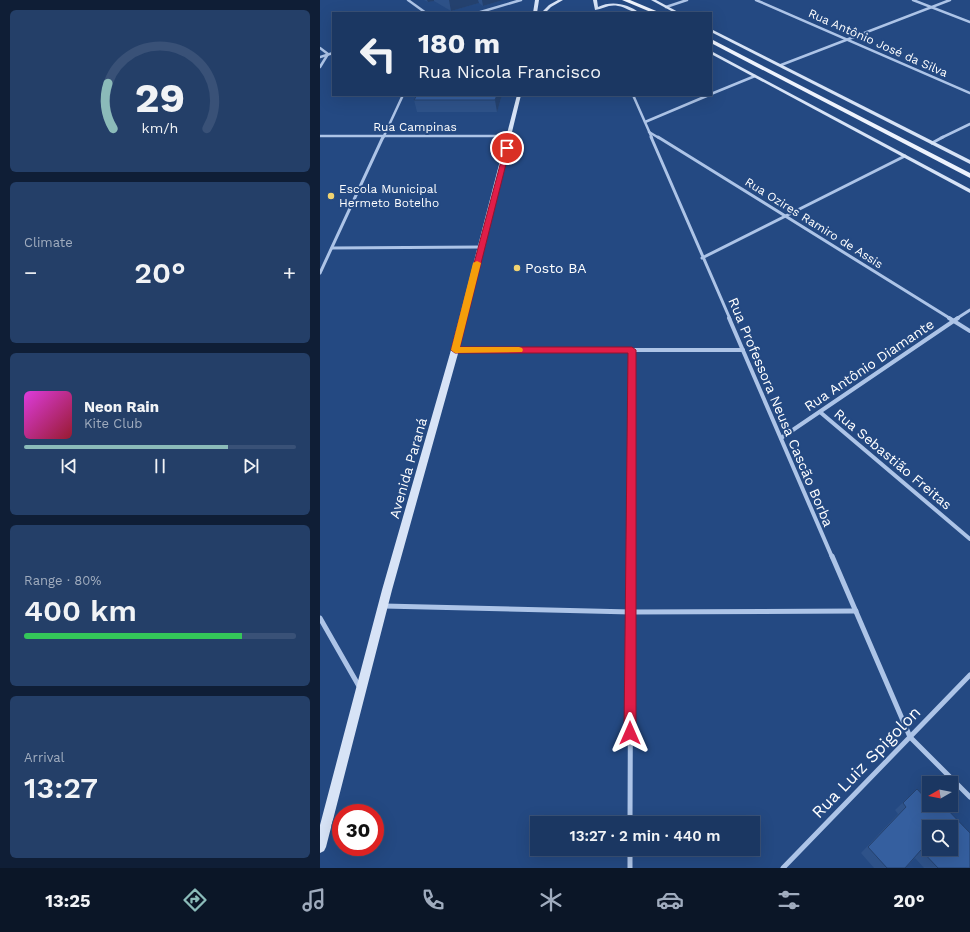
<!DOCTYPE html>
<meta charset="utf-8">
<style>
:root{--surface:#1b3762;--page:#243f68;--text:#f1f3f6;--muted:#a0acbe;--line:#395177;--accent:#8bbbb9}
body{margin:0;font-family:"Work Sans",sans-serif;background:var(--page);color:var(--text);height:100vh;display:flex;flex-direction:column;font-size:15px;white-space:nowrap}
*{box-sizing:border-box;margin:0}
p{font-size:13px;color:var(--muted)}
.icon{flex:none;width:22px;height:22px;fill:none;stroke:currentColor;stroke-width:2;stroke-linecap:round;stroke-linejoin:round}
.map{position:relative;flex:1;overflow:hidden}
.side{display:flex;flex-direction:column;gap:10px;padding:10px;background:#0f1e36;width:320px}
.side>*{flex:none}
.top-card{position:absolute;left:12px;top:12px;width:380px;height:84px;border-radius:0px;box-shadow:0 4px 16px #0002,0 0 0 1px var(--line);background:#1b3762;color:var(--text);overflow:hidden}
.needle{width:26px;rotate:261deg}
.fabs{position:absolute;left:602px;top:776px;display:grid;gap:8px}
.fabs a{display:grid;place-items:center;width:36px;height:36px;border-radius:0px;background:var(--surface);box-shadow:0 4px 16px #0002,0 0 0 1px var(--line);font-size:20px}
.speed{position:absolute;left:12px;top:804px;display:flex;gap:8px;font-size:20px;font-weight:700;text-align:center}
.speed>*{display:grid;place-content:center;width:52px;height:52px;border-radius:50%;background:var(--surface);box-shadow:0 4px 16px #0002,0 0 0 1px var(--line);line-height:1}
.speed .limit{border:6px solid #d22;background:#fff;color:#111}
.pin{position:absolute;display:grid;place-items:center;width:34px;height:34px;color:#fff;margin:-17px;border:2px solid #fff;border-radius:50%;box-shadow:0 1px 4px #0007}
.me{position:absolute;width:44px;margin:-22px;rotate:0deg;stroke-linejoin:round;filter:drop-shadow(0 0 3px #0008)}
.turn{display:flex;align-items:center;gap:14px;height:84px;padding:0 20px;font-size:18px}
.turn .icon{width:52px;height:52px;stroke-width:2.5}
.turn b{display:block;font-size:28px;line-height:34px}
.big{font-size:30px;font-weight:600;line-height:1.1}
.side .tile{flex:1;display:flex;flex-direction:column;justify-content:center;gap:6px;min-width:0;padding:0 14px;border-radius:6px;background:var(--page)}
.side .dial{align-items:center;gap:0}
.dial svg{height:104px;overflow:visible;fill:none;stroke:var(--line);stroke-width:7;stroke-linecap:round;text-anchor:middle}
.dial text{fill:var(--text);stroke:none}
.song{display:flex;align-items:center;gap:12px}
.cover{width:48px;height:48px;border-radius:6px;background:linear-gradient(135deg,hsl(300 70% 55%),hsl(350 70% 35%))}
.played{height:4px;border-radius:2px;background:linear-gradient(90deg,var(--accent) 75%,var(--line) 75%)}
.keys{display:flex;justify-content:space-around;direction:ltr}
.heat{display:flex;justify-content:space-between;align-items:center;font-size:22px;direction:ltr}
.charge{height:6px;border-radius:3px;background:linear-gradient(90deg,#34c759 80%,var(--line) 0)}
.trip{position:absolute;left:210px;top:816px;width:230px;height:40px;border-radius:0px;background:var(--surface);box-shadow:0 4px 16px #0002,0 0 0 1px var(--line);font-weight:600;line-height:40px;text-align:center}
.tabs{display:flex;height:64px;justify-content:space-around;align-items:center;background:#0b1627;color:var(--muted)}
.tabs .icon{width:28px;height:28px}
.tabs .selected{color:var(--accent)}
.tabs b{font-size:18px;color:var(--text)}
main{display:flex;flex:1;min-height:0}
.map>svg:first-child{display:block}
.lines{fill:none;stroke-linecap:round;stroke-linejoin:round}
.street-far3{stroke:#adc4e7;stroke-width:2.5}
.street-far2{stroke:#adc4e7;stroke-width:3}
.street-far1{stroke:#adc4e7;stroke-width:4}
.street{stroke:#adc4e7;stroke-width:5}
.secondary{fill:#d7e3f6;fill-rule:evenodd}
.primary{fill:#eef3fd;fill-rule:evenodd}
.wall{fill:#2e5289}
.shaded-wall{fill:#25426f}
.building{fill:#355f9f;stroke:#25426f;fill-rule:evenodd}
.route{fill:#e11d48;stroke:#92132f}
.slow{fill:#f59e0b}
.poi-dot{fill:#f1d371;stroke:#244982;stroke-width:1.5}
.labels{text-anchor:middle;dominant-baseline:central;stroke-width:4;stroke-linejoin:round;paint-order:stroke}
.far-street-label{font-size:12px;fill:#fff;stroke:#244982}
.far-poi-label{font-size:12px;fill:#fff;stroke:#244982;text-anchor:start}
.poi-label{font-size:14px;fill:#fff;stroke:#244982;text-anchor:start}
.street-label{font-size:14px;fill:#fff;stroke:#244982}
.near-street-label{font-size:17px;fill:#fff;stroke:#244982}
</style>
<main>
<section class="side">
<div class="tile dial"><svg viewBox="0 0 100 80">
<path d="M14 69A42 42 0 1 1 86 69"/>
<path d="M14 69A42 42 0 0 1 10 34" stroke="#8bbbb9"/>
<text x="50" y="56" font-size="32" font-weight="700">29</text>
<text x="50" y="72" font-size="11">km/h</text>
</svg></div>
<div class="tile"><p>Climate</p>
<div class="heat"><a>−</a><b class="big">20°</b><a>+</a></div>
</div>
<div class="tile">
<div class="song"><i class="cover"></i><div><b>Neon Rain</b><p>Kite Club</p></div></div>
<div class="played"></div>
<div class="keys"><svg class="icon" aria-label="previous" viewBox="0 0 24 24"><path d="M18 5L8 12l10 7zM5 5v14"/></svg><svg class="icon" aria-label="pause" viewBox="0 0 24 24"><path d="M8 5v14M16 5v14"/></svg><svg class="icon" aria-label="next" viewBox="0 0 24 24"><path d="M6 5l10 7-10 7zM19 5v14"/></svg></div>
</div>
<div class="tile"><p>Range · 80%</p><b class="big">400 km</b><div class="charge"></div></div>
<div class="tile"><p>Arrival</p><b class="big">13:27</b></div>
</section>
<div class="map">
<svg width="650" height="868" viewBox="0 0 650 868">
<rect width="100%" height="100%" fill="#244982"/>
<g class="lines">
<g class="street-far3">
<path d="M88 0 106 13"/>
<path d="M436 0 650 93"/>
<path d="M593 0 650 22"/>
<path d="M346 7 367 0"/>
<path d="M157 13 201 0"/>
<path d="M0 48 8 54 0 67"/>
<path d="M0 57 13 53"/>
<path d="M461 65 630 0"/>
<path d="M391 94 435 76"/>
<path d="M313 95 332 138"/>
<path d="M325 122 389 95"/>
<path d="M329 132 339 138"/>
<path d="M0 136H190"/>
<path d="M63 138 83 95"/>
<path d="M621 138 650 124"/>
</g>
<g class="street-far2">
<path d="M331 137 410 319"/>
<path d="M338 137 631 319"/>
<path d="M612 143 623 137"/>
<path d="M12 248 161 247"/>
<path d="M382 258 585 156"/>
<path d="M0 273 63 137"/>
<path d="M636 319 650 310"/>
</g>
<g class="street-far1">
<path d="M409 318 512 557"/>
<path d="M629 318 650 331"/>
<path d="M135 350H423"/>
<path d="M500 412 650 539"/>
<path d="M461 438 638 318"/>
<path d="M311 557 312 350"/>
</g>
<g class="street">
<path d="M512 556 590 737 650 797"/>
<path d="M64 606 311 612 536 611"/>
<path d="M0 618 40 688"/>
<path d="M310 823 311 556"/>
<path d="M310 849V868"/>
<path d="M463 868 650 675"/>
</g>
<g class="secondary">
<path d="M215 0H219L217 13H213Z"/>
<path d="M238 0H243L231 7 225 13H221L229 5Z"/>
<path d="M273 0H277L278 7C292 0 308 4 320 13 312 13 306 7 298 6 289 4 283 9 275 10Z"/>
<path d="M331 0H336L360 13H355Z"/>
<path d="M391 29 650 160V164L391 32Z"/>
<path d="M391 51 650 189V193L391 54Z"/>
<path d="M197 95H201L139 350 72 590 6 847 4 851 0 853V825L62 590 131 350Z"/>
</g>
<g class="primary">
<path d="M302 0H310L341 13H333Z"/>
<path d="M391 39 650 173V178L391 43Z"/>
</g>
</g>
<g class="wall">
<path d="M104 0H183L163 6 159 3 131 11 114 1 108 2Z"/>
<path d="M182 95 177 112H97L94 100Z"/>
<path d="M597 789 613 806 614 805H623L650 868H604L595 858 585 868H554L541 853 578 814 575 810Z"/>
</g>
<g class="shaded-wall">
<path d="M107 0H114V1L108 2Z"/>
<path d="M129 0H158L159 3 131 11Z"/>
<path d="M162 0H183L163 6Z"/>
<path d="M177 95H182L177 112 175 100Z"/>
</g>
<g class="building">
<path d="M97 95H177L175 100H94Z"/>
<path d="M597 789 609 802V805H612L614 807 616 805H623L650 833V868H618L601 850 585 868H567L548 847 586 807 583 803ZM609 827H631V849H609Z"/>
</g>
<path class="route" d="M185 146 190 148 140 347H312L316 350V733L315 737 310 739 306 737 304 733 308 353H135L131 350Z"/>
<path class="slow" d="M157 261 161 263 140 347H199L202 348 203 350 202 352 135 353 131 350 153 263Z"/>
<g class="poi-dot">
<circle cx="11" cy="196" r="4"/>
<circle cx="197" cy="268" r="4"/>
</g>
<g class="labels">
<g class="far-street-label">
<text transform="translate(558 43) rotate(24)">Rua Antônio José da Silva</text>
<text x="95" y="127">Rua Campinas</text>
<text transform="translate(494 223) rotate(32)">Rua Ozires Ramiro de Assis</text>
</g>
<g class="far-poi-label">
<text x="19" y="189">Escola Municipal<tspan x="19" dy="14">Hermeto Botelho</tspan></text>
</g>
<g class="poi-label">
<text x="205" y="268">Posto BA</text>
</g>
<g class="street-label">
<text transform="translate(549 365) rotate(-34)">Rua Antônio Diamante</text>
<text transform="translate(461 412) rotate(67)">Rua Professora Neusa Cascão Borba</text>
<text transform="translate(573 459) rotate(40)">Rua Sebastião Freitas</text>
<text transform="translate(88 468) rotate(-74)">Avenida Paraná</text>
</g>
<g class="near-street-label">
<text transform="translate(546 762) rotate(-46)">Rua Luiz Spigolon</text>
</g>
</g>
</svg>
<div class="fabs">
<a><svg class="needle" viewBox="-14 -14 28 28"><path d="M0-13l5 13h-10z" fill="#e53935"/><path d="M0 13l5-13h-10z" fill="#a0acbe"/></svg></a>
<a><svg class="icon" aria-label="search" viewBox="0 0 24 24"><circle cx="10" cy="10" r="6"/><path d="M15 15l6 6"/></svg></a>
</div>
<div class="speed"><div class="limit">30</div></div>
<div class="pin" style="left:187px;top:148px;background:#d93025"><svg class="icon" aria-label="arrive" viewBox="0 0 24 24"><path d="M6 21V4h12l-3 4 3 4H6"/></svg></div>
<svg class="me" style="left:310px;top:733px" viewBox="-20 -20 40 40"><path d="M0-17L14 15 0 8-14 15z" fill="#e11d48" stroke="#fff" stroke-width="4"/></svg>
<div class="trip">13:27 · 2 min · 440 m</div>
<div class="top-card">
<div class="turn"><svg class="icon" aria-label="left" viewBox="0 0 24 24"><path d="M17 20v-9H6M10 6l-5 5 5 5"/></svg><div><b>180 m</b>Rua Nicola Francisco</div></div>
</div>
</div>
</main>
<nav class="tabs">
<b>13:25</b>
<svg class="icon selected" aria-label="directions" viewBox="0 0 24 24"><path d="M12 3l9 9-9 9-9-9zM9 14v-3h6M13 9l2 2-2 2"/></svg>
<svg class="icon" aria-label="music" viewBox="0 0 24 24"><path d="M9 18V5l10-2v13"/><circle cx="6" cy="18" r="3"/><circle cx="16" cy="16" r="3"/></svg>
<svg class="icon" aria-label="phone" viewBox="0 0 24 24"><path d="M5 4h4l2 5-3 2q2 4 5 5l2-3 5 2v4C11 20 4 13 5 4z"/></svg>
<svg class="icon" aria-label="climate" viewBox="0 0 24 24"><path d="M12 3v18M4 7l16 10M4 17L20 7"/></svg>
<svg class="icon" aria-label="car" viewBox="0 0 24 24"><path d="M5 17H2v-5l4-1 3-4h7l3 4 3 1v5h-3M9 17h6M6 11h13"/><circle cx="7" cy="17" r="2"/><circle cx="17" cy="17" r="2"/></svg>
<svg class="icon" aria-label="filters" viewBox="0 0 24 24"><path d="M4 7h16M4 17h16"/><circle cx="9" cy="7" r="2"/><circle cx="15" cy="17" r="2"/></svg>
<b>20°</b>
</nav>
